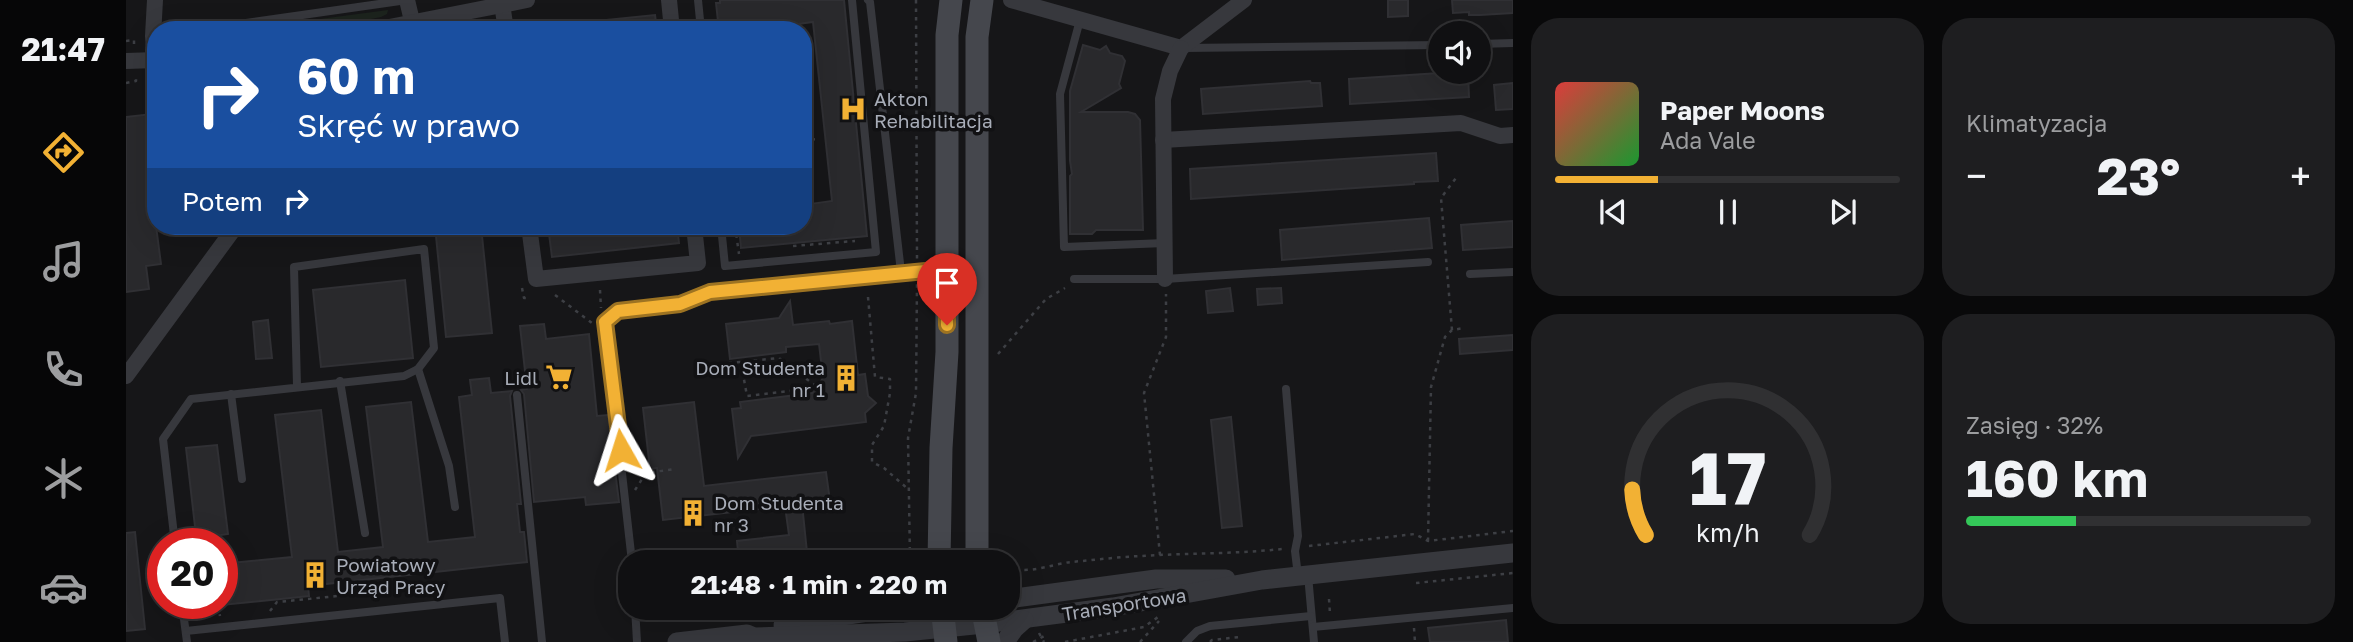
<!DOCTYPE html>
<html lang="pl">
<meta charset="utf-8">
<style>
:root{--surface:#101012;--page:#1e1e20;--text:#f1f3f6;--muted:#9c9d9f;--line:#303032;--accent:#f2b134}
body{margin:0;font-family:"Golos Text",sans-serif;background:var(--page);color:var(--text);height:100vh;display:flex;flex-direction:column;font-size:26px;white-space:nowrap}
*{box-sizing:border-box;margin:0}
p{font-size:23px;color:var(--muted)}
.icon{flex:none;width:38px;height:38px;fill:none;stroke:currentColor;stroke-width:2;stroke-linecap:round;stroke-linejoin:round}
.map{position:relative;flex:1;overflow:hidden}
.drawer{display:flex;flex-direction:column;gap:18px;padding:18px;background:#09090a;width:840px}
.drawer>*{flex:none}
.banner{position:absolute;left:21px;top:21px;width:665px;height:214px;border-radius:28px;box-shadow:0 7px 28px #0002,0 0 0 2px var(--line);background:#1a4fa0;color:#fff;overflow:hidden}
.tools{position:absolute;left:1302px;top:21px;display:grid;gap:14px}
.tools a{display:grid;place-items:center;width:63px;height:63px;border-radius:50%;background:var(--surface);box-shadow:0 7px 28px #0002,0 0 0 2px var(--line);font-size:35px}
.speed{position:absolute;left:21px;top:528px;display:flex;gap:14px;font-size:35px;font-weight:700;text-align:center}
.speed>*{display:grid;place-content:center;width:91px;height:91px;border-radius:50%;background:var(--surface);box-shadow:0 7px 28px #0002,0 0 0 2px var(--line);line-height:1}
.speed .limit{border:10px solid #d22;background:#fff;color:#111}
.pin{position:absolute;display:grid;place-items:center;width:60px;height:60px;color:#fff;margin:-72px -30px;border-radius:50% 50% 50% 0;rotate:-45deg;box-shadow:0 0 7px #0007}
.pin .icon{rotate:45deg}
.me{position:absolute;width:77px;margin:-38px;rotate:354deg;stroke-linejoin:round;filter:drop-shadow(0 0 5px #0008)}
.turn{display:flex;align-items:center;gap:24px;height:147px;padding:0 35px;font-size:32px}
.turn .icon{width:91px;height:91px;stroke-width:2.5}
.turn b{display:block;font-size:49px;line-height:60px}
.then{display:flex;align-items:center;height:66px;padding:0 35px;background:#0003;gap:14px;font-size:26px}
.big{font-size:52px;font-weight:700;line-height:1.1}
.drawer .tile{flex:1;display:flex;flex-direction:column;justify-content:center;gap:10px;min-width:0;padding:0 24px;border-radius:28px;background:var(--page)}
.drawer .dial{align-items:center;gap:0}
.dial svg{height:182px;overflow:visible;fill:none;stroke:var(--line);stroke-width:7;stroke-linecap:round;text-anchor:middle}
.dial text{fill:var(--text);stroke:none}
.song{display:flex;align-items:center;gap:21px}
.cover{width:84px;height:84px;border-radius:10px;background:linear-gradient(135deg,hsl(0 70% 55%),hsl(130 70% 35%))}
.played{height:7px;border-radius:4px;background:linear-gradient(90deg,var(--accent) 30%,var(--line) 30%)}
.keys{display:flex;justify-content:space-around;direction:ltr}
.heat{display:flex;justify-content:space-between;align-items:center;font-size:38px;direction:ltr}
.charge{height:10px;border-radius:5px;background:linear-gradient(90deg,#34c759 32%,var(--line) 0)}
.drawer .tiles{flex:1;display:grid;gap:18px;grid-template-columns:repeat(2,1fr)}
.trip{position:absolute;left:492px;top:550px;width:402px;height:70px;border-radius:28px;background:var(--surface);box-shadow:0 7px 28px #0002,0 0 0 2px var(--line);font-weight:700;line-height:70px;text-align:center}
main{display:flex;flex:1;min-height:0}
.tab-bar{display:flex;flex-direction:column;width:126px;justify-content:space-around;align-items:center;background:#060607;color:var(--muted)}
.tab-bar .icon{width:49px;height:49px}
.tab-bar .selected{color:var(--accent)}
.tab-bar b{font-size:32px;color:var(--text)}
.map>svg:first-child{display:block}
.green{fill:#1c231d}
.building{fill:#29292c;stroke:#303034;stroke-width:2}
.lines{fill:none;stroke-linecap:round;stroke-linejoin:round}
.path{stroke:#3d3f44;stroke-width:2.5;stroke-dasharray:3.5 5;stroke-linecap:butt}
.service{stroke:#37383d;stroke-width:8}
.minor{stroke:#37383d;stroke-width:16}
.tertiary{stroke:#37383d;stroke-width:19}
.secondary{stroke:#45474d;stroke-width:23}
.route-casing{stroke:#9d7322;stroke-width:18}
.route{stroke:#f2b134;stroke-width:12}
.labels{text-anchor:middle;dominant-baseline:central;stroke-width:7;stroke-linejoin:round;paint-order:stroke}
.poi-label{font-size:19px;fill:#a8adb8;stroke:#111113;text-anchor:start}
.street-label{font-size:19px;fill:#a8adb8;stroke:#111113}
</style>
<main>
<nav class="tab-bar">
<b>21:47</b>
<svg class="icon selected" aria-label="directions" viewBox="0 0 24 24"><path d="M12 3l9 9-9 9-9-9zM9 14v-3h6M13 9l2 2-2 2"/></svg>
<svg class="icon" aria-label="music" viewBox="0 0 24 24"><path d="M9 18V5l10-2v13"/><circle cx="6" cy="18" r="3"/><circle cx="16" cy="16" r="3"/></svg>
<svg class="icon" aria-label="phone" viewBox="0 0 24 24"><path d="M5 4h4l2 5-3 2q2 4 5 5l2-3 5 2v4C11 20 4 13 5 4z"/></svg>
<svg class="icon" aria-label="climate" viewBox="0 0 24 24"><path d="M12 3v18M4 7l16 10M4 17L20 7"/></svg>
<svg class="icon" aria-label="car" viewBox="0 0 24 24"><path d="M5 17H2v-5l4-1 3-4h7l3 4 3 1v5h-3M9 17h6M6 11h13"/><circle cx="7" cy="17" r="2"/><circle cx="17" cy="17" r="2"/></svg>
</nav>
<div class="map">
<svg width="1387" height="642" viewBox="0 0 1387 642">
<rect width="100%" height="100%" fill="#161618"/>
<path class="green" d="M262 10 261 14 255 17 190 30H112Z"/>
<g class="building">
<path d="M594 0H718L741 236 615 248 613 226H677V205L706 201 687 22 627 30H593L590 3H594Z"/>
<path d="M1262 0H1282V16L1262 17Z"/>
<path d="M1326 0H1387V13L1354 15H1343V12L1327 13Z"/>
<path d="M529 15 531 30H471V21Z"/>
<path d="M957 45 974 50 980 46 984 53 996 56 999 61 993 84 995 88 955 112H1002L1009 114 1014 120 1017 230H970L966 234H944V176L946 174 944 161V91Z"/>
<path d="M1329 72 1342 73 1343 97 1224 104 1223 79Z"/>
<path d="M1184 81 1185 83H1194L1196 106 1077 114 1075 89Z"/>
<path d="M1387 83V109L1370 110 1368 85Z"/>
<path d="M26 114 30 153 22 154 27 195H30V226L35 264 20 266 23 289 0 292V117Z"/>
<path d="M1310 153 1312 181 1288 182V184L1065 199 1064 169Z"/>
<path d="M1303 218 1306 248 1156 260 1154 230Z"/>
<path d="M1387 221V247L1337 250 1335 225Z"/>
<path d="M309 226H355L366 333 320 337Z"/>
<path d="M422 226H551L553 243 426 257Z"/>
<path d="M279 280 287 358 195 367 187 290Z"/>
<path d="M1104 288 1107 311 1082 313 1080 291Z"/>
<path d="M1155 288 1156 303 1132 305 1131 289Z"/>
<path d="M664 301 667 325 703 321 704 324 726 321 732 375 739 374 742 396 750 403 739 413 740 422 625 436 612 458 606 409 615 408 614 402 686 393 697 378 693 344 660 347V352L604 359 600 324 653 318Z"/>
<path d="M142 320 146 358 130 359 127 322Z"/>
<path d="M418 324 420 339 463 334 471 416 482 415 493 502 460 505 459 497 408 502 398 394 395 390 401 389 394 326Z"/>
<path d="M1387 335V350L1334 354 1333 339Z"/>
<path d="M363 378 365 393 386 391 384 396 395 504H391L394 532H398L401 562 182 586 183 596 96 605V564L166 557 149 415 195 410 212 552 257 547 240 407 285 402 302 542 349 537 333 397 346 395 344 380Z"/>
<path d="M568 402 578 486 700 472 704 501 676 504 682 562H613L611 541 663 535 659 506 537 520 531 468 524 469 517 408Z"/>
<path d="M1105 417 1116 526 1096 528 1085 420Z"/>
<path d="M91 445 102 534 88 536 89 544H71L60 448Z"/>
<path d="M9 532 19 629 0 631V533Z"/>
<path d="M1380 620 1382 642H1304L1302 628Z"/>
</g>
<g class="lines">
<g class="path">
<path d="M790 0 791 259"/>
<path d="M0 41 8 40V44"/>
<path d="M0 83 10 81V77"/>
<path d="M677 117 685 195 677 196"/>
<path d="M677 140 692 139"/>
<path d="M609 226 613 254"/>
<path d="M667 246 729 241"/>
<path d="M396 288 398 298H402"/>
<path d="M474 290 475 308"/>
<path d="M429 295 466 323"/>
<path d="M742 297 749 377 764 379V393L758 426 746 445V462L758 468 782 489"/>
<path d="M1326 330 1315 198 1330 178"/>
<path d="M872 354 920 299 939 288"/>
<path d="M615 363 621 396 681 389 686 383"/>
<path d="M594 364 653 358 691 387"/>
<path d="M509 490 520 473 549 469"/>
<path d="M1302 541 1305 387 1319 337 1326 330 1338 328"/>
<path d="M1183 546 1289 534 1302 541 1387 531"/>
<path d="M1034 555 1018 393 1040 337V294"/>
<path d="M784 559 782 438 790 393 791 283"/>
<path d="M783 562 784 559H795"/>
<path d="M882 566C899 576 926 564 945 562 968 560 992 557 1015 556 1062 553 1109 554 1156 549"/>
<path d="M1290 583 1387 573"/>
<path d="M1203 599 1204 614"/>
<path d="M92 606 94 616"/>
<path d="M144 611 151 602 162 601 241 593 242 599"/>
<path d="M1288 628 1289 642"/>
<path d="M913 633 918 642"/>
<path d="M907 642 922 634"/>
<path d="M939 642 1018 627 1032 617"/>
<path d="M1014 642 1033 621"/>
<path d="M1084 642 1086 640 1114 637"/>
</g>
<g class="service">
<path d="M572 0 575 30"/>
<path d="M954 20 934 94 938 247 1039 243"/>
<path d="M71 30 281 0"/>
<path d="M1353 44 1387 43"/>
<path d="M1058 48 1314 45"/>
<path d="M595 226 599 266 750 252 726 0"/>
<path d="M775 272 820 269"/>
<path d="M1344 274 1387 272"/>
<path d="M948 279H1039L1302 262"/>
<path d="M292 369 323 466 329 507"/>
<path d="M214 381 239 533"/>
<path d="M1160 389 1172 536 1169 551 1172 576"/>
<path d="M105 394 116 479"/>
<path d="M391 395 416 642"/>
<path d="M49 544 37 439 65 399 278 376 292 369 308 348 298 249 168 267 171 386"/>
<path d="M506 562 479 322 492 311 554 304 584 292 775 272 744 2 742 0"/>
<path d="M1182 575 1188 642"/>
<path d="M56 604 61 642"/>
<path d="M509 607 511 642"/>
<path d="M1187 627 1387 608"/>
<path d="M60 631 374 598 379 642"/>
<path d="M1060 642 1071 631 1084 626 1185 616"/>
</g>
<g class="minor">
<path d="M29 0 27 36 29 60"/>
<path d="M281 0 286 21"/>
<path d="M543 0 546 30"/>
<path d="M885 0 1055 48 1118 0"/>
<path d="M376 4 380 30"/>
<path d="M248 30 401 0"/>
<path d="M0 61 30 60"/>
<path d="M1037 140 1335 123 1374 136 1387 135"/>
<path d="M403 226 410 279 572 263 568 226"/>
<path d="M1039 279 1037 99 1044 71 1055 48"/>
<path d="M0 376 110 226"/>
</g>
<g class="tertiary">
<path d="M882 599 1030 579H1100"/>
<path d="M657 625 774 607"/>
<path d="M551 642 621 634 628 637 779 632 858 624 987 607 1136 580 1387 553"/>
<path d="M879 642 888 629 898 620"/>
</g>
<g class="secondary">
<path d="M813 562 815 448 821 352V35L825 0"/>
<path d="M851 562V37L856 0"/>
<path d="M816 607 820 642"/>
<path d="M856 607 863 642"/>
</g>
</g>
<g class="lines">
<defs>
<path id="route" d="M495 450 479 322 492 311 554 304 584 292 820 269 821 325"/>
</defs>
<use href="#route" class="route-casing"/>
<use href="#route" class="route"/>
</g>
<defs>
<symbol id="hospital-bare" viewBox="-9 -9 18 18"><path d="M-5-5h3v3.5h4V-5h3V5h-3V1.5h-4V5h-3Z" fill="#f2b134" stroke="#111113" stroke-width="2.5" paint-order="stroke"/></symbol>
<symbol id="supermarket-bare" viewBox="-9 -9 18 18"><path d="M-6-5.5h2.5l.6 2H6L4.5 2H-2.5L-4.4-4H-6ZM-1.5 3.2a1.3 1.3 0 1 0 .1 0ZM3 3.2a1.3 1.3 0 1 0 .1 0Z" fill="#f2b134" stroke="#111113" stroke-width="2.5" paint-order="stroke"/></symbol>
<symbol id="building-bare" viewBox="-9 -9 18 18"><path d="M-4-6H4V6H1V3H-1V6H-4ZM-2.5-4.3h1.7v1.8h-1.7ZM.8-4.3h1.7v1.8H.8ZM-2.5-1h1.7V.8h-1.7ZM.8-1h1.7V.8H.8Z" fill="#f2b134" stroke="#111113" stroke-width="2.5" paint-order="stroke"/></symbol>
</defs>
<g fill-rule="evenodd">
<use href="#hospital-bare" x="708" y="90" width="38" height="38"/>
<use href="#supermarket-bare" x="414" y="358" width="38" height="38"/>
<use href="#building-bare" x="701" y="359" width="38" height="38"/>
<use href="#building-bare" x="548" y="494" width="38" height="38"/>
<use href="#building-bare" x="170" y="556" width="38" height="38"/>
</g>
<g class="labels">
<g class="poi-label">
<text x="748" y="98">Akton<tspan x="748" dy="22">Rehabilitacja</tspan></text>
<text x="699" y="367" text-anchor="end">Dom Studenta<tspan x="699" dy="22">nr 1</tspan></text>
<text x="412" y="377" text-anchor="end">Lidl</text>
<text x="588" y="502">Dom Studenta<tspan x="588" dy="22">nr 3</tspan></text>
<text x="210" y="564">Powiatowy<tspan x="210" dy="22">Urząd Pracy</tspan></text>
</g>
<g class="street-label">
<text transform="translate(998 604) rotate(-9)">Transportowa</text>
</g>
</g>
</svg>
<div class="tools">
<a><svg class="icon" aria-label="sound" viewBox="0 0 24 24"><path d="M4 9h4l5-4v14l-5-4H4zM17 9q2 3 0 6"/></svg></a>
</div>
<div class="speed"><div class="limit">20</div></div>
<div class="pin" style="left:821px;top:325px;background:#d93025"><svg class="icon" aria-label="arrive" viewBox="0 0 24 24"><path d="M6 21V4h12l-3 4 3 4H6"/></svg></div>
<svg class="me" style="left:495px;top:450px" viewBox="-20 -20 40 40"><path d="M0-17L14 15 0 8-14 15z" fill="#f2b134" stroke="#fff" stroke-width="4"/></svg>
<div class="trip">21:48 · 1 min · 220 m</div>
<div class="banner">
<div class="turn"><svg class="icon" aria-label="right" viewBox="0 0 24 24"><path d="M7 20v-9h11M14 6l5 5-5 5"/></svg><div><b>60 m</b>Skręć w prawo</div></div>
<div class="then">Potem<svg class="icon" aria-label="right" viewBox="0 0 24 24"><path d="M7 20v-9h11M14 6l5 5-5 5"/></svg></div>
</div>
</div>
<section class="drawer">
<div class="tiles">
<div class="tile">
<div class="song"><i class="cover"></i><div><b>Paper Moons</b><p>Ada Vale</p></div></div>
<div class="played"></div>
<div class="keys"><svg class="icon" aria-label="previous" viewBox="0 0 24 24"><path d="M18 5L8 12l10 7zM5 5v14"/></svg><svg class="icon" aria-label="pause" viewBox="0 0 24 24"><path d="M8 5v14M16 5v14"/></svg><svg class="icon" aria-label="next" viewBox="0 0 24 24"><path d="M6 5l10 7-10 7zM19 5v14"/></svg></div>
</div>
<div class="tile"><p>Klimatyzacja</p>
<div class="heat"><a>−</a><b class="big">23°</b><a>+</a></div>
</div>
<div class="tile dial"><svg viewBox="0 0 100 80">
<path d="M14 69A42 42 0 1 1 86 69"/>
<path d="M14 69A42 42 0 0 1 8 49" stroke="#f2b134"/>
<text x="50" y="56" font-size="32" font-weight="700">17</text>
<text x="50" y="72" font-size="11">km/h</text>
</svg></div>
<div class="tile"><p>Zasięg · 32%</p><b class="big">160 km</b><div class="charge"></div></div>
</div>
</section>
</main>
